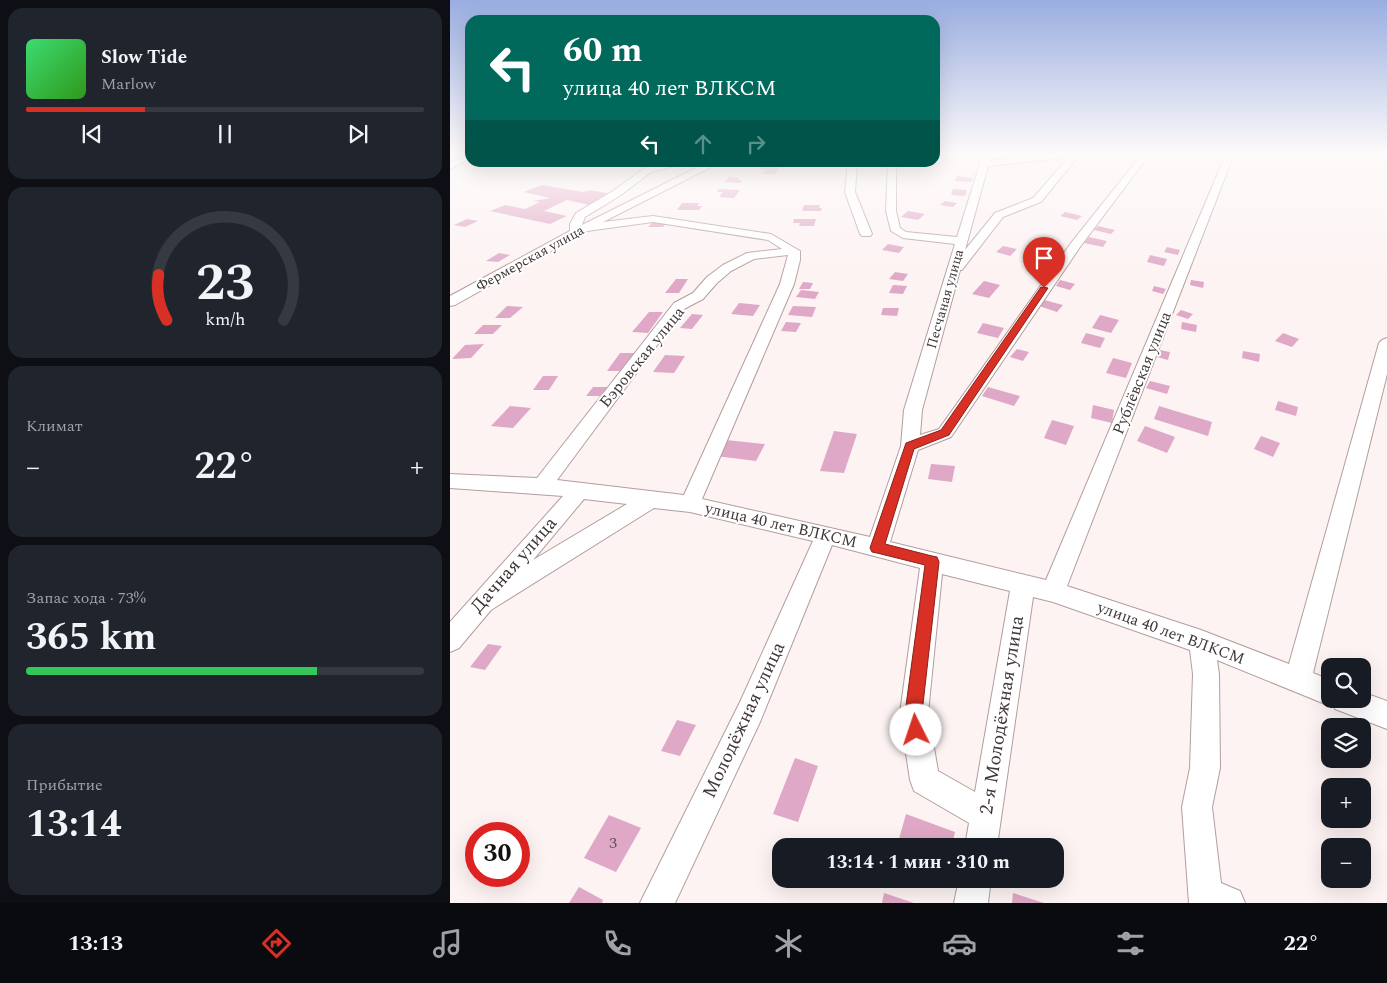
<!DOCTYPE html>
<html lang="ru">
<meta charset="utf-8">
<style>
:root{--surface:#171b24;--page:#20242c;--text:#f1f3f6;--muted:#9ea1a6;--line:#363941;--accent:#d93025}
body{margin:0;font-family:Spectral,serif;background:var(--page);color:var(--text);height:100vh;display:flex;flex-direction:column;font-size:19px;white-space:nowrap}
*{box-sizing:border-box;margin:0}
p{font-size:16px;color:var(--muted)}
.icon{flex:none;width:28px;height:28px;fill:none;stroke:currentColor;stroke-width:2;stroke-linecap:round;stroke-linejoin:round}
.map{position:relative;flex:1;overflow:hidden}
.drawer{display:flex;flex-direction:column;gap:8px;padding:8px;background:#0d0f14;width:450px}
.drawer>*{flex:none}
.banner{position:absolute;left:15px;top:15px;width:475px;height:152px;border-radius:15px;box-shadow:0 5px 20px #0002;background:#00695c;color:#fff;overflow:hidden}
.buttons{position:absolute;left:871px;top:658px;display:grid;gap:10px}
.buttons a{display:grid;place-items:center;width:50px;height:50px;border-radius:10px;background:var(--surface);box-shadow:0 5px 20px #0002;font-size:25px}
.speed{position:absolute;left:15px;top:822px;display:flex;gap:10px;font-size:25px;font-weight:700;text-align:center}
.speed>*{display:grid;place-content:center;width:65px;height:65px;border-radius:50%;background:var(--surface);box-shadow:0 5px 20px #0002;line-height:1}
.speed .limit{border:8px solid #d22;background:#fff;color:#111}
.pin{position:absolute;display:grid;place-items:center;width:42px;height:42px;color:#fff;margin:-51px -21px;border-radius:50% 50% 50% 0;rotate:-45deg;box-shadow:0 0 5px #0007}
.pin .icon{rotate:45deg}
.me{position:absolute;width:55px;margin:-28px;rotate:356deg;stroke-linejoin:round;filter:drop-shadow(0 0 4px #0008)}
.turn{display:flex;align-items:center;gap:18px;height:105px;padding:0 15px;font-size:22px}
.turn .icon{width:65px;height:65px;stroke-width:2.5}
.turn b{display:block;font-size:35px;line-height:42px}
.lanes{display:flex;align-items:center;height:48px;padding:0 15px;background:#0003;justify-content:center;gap:25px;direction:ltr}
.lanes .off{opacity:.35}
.big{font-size:38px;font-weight:700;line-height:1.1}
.drawer .card{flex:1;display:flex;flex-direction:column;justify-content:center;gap:8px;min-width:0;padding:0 18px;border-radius:15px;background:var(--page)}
.drawer .dial{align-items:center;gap:0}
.dial svg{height:130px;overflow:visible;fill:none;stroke:var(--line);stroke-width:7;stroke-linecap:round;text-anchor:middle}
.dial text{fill:var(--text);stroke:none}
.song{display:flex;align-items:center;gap:15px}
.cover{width:60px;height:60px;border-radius:8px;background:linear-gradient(135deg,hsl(140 70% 55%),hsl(110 70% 35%))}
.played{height:5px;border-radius:2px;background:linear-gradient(90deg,var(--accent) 30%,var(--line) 30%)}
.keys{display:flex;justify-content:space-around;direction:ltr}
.heat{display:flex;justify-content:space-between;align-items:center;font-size:28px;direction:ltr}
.charge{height:8px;border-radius:4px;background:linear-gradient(90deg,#34c759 73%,var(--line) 0)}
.trip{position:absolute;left:322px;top:838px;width:292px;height:50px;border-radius:15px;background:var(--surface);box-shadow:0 5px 20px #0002;font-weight:700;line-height:50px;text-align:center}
.menu{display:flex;height:80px;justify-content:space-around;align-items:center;background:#090b0e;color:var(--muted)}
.menu .icon{width:35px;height:35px}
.menu .on{color:var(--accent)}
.menu b{font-size:22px;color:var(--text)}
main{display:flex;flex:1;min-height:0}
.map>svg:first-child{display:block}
.building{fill:#dfa8c6}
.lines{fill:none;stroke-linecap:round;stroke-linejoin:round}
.minor-casing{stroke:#b49d9e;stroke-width:2}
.minor{fill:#fff;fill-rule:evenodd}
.route{fill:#d93025;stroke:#8d1f18}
.labels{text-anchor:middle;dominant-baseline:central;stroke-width:4;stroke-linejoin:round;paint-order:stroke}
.far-street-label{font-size:14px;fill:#403637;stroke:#fff}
.street-label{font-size:16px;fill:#403637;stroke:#fff}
.near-number-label{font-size:16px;fill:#68525b}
.near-street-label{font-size:19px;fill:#403637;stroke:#fff}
</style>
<main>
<section class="drawer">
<div class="card">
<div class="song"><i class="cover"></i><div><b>Slow Tide</b><p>Marlow</p></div></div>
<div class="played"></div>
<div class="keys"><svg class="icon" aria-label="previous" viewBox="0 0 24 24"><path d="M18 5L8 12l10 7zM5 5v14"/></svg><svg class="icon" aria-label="pause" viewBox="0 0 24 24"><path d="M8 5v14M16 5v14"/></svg><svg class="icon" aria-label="next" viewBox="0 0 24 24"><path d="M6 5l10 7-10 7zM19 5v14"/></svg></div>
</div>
<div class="card dial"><svg viewBox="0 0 100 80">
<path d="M14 69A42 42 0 1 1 86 69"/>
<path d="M14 69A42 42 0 0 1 9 41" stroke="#d93025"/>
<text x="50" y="56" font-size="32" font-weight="700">23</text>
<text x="50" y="72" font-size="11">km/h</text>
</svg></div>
<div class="card"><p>Климат</p>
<div class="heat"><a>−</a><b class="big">22°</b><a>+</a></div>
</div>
<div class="card"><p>Запас хода · 73%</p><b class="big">365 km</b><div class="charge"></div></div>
<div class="card"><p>Прибытие</p><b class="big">13:14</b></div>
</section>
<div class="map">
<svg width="937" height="903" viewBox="0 0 937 903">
<rect width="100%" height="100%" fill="#fdf3f3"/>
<g class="building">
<path d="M311 167H329L325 174H312L315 170H309Z"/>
<path d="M507 176 523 178 521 182 505 181Z"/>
<path d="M279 177 290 178 288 180H292L290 183 275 182Z"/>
<path d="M92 185 133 192 140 190 162 194 139 205 117 200 94 211 117 216 100 224 40 211 55 205 75 209 90 202 83 201 100 198 74 192Z"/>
<path d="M269 189 290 190 284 198 269 197 273 192H267Z"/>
<path d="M503 189 517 190 515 196 501 195Z"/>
<path d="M495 201 507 203 503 207 490 205Z"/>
<path d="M232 203H249L247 206H252L249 210H227Z"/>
<path d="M354 205H370L369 208H372L371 211H352Z"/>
<path d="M458 211 475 214 468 220 451 217Z"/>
<path d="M615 212 632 216 627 220 610 216Z"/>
<path d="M200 217H221L213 227H198L202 223H196Z"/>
<path d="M17 219 28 221 15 227 4 225Z"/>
<path d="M344 219H366L364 226H349L350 223H343Z"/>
<path d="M648 226 665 230 661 234 644 230Z"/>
<path d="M639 237 657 241 653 247 634 243Z"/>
<path d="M438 244 454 247 449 253 432 250Z"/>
<path d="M553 246 567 249 560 256 546 252Z"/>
<path d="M717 247 730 250 728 255 714 252Z"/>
<path d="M49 253 60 255 48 262 36 261Z"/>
<path d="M700 255 717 259 714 266 697 262Z"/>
<path d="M445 272 458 274 453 281 439 279Z"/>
<path d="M226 279H238L229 293H215Z"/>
<path d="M610 280 625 284 620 290 606 286Z"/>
<path d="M741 280 754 282 753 288 740 285Z"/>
<path d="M534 281 550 285 539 298 522 294Z"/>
<path d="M353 282 363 283 360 289H349Z"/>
<path d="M443 285 457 286 453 294 439 293Z"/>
<path d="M704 286 716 289 713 294 702 291Z"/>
<path d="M351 290 369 292 365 299 346 297Z"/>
<path d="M594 300 613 305 607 312 589 306Z"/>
<path d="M289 303 310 305 303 316 281 314Z"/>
<path d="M57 306 73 307 60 318H45Z"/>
<path d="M343 306 366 307 362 317 338 315Z"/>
<path d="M433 308H449L447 316 431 315Z"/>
<path d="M731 310 743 314 738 319 726 315Z"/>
<path d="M199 312H213L198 333 182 332Z"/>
<path d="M242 314 253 315 242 329 230 328Z"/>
<path d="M650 315 669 320 661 333 642 328Z"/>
<path d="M336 322 351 323 346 332 331 331Z"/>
<path d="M732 322 747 325 746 332 731 329Z"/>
<path d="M533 323 554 328 548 338 527 333Z"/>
<path d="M33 325H52L43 334H24Z"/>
<path d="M636 333 655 338 650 348 631 343Z"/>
<path d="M833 333 849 339 842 347 825 341Z"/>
<path d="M34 344 21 358 2 359 15 345Z"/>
<path d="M567 349 579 352 573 361 560 357Z"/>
<path d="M710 350 720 352 718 360 707 357Z"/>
<path d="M793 351 810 354 809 362 792 358Z"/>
<path d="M170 353H185L172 371H157Z"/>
<path d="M215 355 235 356 224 373 203 372Z"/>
<path d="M663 358 682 363 676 378 656 373Z"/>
<path d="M93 376H108L99 390H83Z"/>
<path d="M700 381 720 386 717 394 696 388Z"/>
<path d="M143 387H158L152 396H136Z"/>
<path d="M538 387 570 396 564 406 532 396Z"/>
<path d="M828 401 848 407 846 416 825 410Z"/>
<path d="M643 405 664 410 662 423 641 418Z"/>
<path d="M60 406 81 408 63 428 41 426Z"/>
<path d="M709 406 762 422 758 436 704 419Z"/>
<path d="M602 420 624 426 616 445 594 438Z"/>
<path d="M695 426 725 437 717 453 687 441Z"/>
<path d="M384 431 407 434 394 473 370 471Z"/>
<path d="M811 436 830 443 823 457 804 449Z"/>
<path d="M276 440 315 444 306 461 266 456Z"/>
<path d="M481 464 505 466 502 482 478 479Z"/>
<path d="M38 644 52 646 35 670 20 667Z"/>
<path d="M227 720 246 725 230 756 211 751Z"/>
<path d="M345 758 368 766 348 822 323 814Z"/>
<path d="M456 814 505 832 502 846H447Z"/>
<path d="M159 815 191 828 166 872 134 858Z"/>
<path d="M129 887 153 900 152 903H119Z"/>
<path d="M434 893 464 903H432Z"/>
<path d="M563 893 594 903H562Z"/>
</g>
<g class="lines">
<defs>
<g id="minor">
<path d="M20 154V159L0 169V162Z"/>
<path d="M533 154H541L540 161 605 154H630L591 202 553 217 512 270H510L472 410 470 435 489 429 621 243 692 154H700L630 247 501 437 468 450 440 542 596 580 776 154H784L617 586 751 630 839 664 929 343 932 340 937 338V374L863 673 880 680V699H912V692L937 701V729L885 709 884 705 880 706 767 660 769 674 770 768 762 807 771 883 790 891 795 903H739L732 807 740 768 743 674 740 650 603 602 583 597 547 846H515L519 823 464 791 460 780 450 713 470 568 382 545 310 722 225 903H190L290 702 363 541 240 512 204 508 41 610 9 648 0 652V622L113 496 0 488V474L87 478 224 303 243 293 257 277 273 265 297 253 332 249 318 240 203 222 137 231 5 305 0 306V296L120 231V224L126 213 163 191 195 168 221 162H241L201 172 171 195 135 217 132 225 258 162H271L153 222 203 216 321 234 350 251V260L344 284 252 499 420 537 451 446 454 410 505 244 453 238 441 231 436 211 438 162H446V211L450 228 456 232 507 237ZM619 157 583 198 545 213 515 250 538 166ZM338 255 330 284 234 495 107 480 234 309 253 299 267 283 281 271 304 259ZM134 499 177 504 83 560ZM492 574 560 591 525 792 488 771 478 713Z"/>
<path d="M398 162H407L405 192 422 234 420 236H412L410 234 395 192Z"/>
<path d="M509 879H541L538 903H504Z"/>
</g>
</defs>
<use href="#minor" class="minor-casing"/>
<use href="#minor" class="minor"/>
</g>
<linearGradient id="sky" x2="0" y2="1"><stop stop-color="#99ade0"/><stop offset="0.55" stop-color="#fefafa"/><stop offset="1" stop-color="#fefafa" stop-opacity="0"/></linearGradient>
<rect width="937" height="280" fill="url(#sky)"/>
<path class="route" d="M591 287 598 288 499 435 464 449 435 544 482 556 487 557 489 562 472 713 475 730 473 736 466 738 460 736 455 713 475 565 427 553 422 552 420 548 456 443 491 430Z"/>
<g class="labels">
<g class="far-street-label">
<text transform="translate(80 258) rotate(-29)">Фермерская улица</text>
<text transform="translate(495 299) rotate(-74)">Песчаная улица</text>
</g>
<g class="street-label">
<text transform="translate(192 357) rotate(-51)">Бэровская улица</text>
<text transform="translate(692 373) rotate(-68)">Рублёвская улица</text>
<text transform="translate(331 525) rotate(13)">улица 40 лет ВЛКСМ</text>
<text transform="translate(721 633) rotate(20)">улица 40 лет ВЛКСМ</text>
</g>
<g class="near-number-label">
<text x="163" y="843">3</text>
</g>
<g class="near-street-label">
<text transform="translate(64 565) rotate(-49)">Дачная улица</text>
<text transform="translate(552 715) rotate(-81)">2-я Молодёжная улица</text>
<text transform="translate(294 720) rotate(-65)">Молодёжная улица</text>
</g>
</g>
</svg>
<div class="buttons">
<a><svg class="icon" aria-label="search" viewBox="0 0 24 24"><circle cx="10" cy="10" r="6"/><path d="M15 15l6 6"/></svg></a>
<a><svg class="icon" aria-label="layers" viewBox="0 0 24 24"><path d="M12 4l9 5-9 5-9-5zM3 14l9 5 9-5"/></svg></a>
<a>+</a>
<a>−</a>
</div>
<div class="speed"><div class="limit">30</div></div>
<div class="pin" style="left:594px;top:288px;background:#d93025"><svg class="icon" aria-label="arrive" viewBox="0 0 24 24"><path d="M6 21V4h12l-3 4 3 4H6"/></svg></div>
<svg class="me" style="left:466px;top:730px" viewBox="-20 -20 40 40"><circle r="19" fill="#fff"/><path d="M0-13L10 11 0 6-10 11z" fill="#d93025"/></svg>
<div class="trip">13:14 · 1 мин · 310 m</div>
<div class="banner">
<div class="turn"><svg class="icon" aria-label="left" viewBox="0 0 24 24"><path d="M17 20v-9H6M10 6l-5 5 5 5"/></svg><div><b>60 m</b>улица 40 лет ВЛКСМ</div></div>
<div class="lanes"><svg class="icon" aria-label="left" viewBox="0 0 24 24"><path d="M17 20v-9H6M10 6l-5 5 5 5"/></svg><svg class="icon off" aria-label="ahead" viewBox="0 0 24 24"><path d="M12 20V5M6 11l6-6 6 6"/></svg><svg class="icon off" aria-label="right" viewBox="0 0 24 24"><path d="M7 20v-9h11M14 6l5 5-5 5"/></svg></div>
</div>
</div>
</main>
<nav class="menu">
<b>13:13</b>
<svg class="icon on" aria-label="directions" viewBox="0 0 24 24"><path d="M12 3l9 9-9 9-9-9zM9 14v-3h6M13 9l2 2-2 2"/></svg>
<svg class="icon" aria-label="music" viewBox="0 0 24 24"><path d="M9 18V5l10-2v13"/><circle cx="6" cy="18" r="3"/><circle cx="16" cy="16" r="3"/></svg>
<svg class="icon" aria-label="phone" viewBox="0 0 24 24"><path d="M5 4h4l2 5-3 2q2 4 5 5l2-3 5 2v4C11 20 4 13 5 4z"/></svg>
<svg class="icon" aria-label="climate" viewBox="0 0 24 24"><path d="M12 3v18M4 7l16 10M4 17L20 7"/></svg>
<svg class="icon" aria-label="car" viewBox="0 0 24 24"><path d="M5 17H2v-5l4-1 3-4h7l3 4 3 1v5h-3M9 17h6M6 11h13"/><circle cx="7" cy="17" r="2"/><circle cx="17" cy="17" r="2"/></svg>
<svg class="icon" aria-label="filters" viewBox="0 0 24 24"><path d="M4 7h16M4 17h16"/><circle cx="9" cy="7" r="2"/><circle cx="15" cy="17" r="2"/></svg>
<b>22°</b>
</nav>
